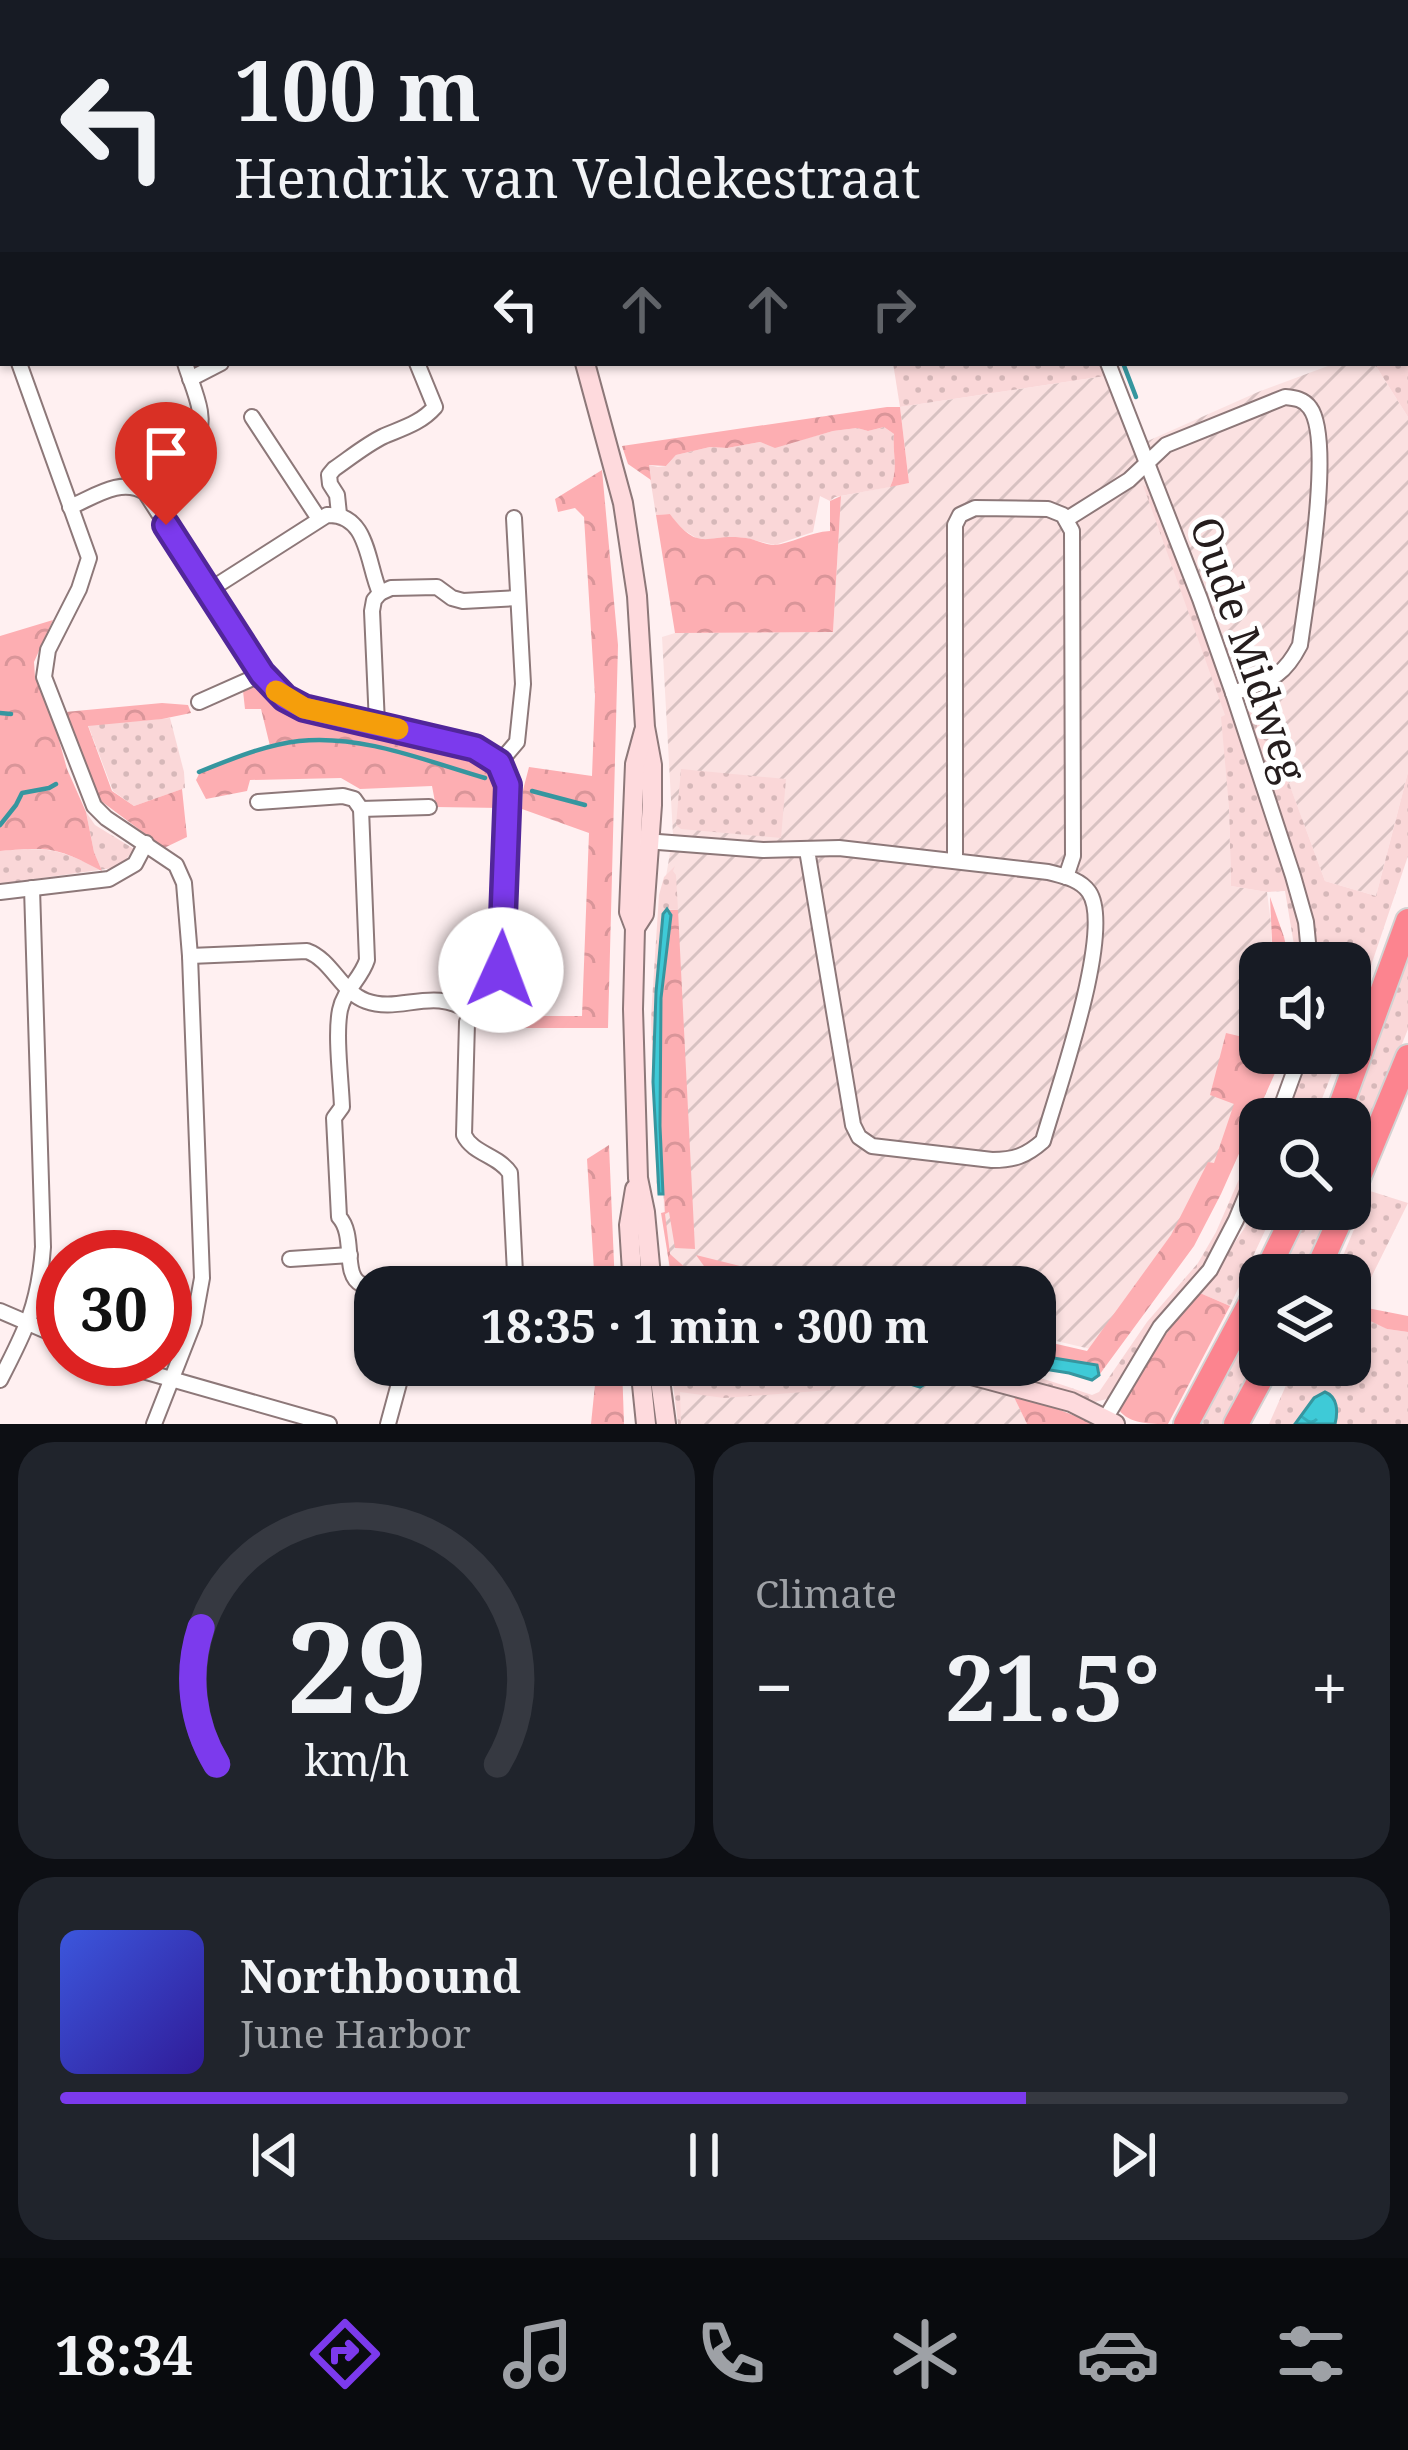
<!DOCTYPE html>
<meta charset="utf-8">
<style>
:root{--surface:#171b24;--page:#20242c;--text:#f1f3f6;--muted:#9ea1a6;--line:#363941;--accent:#7c3aed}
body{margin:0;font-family:"Noto Serif",serif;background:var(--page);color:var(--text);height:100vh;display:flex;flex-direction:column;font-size:45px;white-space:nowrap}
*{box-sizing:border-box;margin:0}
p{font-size:39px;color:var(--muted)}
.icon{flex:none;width:66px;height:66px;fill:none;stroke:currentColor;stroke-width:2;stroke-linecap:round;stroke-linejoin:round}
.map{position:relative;height:1424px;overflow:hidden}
.details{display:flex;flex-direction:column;gap:18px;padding:18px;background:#0d0f14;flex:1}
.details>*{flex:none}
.hud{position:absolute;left:0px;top:0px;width:1410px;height:366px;box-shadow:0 3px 9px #0004;background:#171b24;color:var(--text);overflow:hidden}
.buttons{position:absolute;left:1239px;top:942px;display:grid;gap:24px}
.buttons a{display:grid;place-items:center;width:132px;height:132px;border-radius:24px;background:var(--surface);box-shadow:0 3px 9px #0004;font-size:60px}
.speed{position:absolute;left:36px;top:1230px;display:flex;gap:24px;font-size:60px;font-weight:700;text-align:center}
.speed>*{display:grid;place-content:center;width:156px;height:156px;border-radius:50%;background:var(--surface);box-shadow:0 3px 9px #0004;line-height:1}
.speed .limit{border:18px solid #d22;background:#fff;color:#111}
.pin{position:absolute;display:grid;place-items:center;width:102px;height:102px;color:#fff;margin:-123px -51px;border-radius:50% 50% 50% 0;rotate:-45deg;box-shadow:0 0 12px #0007}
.pin .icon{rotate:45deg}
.me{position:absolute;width:132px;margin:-66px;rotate:2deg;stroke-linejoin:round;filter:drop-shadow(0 0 9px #0008)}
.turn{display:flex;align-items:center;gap:42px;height:252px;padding:0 36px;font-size:54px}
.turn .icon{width:156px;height:156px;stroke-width:2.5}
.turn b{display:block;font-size:84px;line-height:102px}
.lanes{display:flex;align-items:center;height:114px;padding:0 36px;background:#0003;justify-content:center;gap:60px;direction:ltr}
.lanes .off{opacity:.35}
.big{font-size:90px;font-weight:700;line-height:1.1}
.details .tile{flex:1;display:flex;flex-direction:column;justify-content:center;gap:18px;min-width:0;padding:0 42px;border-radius:36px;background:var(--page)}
.details .dial{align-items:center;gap:0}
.dial svg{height:312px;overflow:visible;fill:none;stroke:var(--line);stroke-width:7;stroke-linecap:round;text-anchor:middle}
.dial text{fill:var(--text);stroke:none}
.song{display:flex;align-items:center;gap:36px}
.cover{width:144px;height:144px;border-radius:18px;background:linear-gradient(135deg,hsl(230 70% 55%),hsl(250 70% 35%))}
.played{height:12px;border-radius:6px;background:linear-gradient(90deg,var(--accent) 75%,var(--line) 75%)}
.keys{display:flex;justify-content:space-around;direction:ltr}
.heat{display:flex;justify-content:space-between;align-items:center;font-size:66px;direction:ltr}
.details .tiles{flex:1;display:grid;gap:18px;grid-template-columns:1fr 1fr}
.tile:last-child{grid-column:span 2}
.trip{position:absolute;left:354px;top:1266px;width:702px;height:120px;border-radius:36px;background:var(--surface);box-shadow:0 3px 9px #0004;font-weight:700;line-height:120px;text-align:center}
.tab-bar{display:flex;height:192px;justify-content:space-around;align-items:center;background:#090b0e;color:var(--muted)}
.tab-bar .icon{width:84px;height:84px}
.tab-bar .active{color:var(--accent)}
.tab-bar b{font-size:54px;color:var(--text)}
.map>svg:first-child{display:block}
.industrial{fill:url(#industrial-furrows)}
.grass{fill:url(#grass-dots)}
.forest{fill:url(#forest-crowns)}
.water{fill:url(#water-ripples);stroke:#36969f;stroke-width:3}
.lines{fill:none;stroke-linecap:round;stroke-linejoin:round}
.stream{stroke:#36969f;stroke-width:4.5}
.street-casing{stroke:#8d7879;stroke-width:18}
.secondary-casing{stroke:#8d7879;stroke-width:22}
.highway-casing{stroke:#d3d2d2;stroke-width:28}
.street{stroke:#fff;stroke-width:14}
.secondary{stroke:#fedadd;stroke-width:18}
.highway{stroke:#fc848f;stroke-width:24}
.route-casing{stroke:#51269a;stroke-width:30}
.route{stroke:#7c3aed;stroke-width:21}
.slow{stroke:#f59e0b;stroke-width:21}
.labels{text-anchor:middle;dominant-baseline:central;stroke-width:10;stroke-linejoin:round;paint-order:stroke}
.street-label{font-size:42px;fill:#251d1d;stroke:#fff}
</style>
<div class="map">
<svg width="1408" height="1424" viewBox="0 0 1408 1424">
<defs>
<pattern id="industrial-furrows" width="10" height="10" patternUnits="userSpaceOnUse" patternTransform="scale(3)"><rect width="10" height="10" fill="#fbe1e1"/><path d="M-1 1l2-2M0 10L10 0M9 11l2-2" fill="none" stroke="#d7c1c1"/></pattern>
<pattern id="grass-dots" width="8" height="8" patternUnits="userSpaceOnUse" patternTransform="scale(3)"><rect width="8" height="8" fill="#fad7d8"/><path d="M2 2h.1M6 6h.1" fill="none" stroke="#d6b8b9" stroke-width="1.8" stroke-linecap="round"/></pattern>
<pattern id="forest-crowns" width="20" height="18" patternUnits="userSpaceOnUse" patternTransform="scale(3)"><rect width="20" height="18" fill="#fdaeb2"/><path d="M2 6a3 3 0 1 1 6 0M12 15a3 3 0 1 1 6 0" fill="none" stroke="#d99599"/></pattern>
<pattern id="water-ripples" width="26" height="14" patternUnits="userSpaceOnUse" patternTransform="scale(3)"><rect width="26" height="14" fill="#3ecad7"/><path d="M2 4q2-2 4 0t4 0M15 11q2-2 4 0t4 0" fill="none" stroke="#36adb8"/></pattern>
</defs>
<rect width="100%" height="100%" fill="#fff0f1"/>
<g class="industrial">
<path d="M1336 363H1374L1408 417V772L1376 896 1325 881 1261 708 1229 807 1231 886 1267 892 1271 923 1272 963H1260V1053L1246 1117 1099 1351 1035 1336V1287H671L664 1214 658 988 662 900 673 835 662 637 675 633 833 632 841 496 909 483 900 407 1105 376 1132 448 1258 392Z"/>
<path d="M674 1365H1018L1011 1391 1027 1424H681L674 1378Z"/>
</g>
<g class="grass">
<path d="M1208 0H1408V42L1407 3H1211Z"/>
<path d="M1408 224V417L1374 363H1407Z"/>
<path d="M893 363H1101L1105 376 900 407Z"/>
<path d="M884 427 894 434C892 453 899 470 890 487L835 497 830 501 820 496 813 532 775 545 741 537 701 541 679 527 670 514 656 515 648 465 658 467 666 466 676 455 710 447 727 448 760 442 775 447 833 431 857 428 868 431Z"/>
<path d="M1143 485 1150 489 1234 714 1261 707 1325 881 1376 896 1408 772V856L1350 1028V963H1317L1297 907 1303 963H1297L1285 891 1267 892 1231 886 1229 807 1221 717 1225 715Z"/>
<path d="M170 718 184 772 185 788 134 806 113 791 88 725Z"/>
<path d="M681 769 786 779 781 838 681 829 676 825Z"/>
<path d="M86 812 95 825 134 849 120 867 0 884V851C49 847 56 848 101 869L94 852Z"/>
<path d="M675 866 673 871 676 875 678 910 666 909 663 914C654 1008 653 1100 659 1194H657L651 1017 659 895 664 877Z"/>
<path d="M1408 954V1029L1350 1173V1119H1347Z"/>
<path d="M1307 1053H1340L1314 1119H1282Z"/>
<path d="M1260 1131V1145L1229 1218 1205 1262 1142 1341 1107 1399 1091 1403 960 1365C1006 1365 1048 1380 1092 1395L1099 1392 1147 1322 1198 1263 1216 1232Z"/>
<path d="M1260 1182V1209H1275L1230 1306 1200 1293 1246 1226Z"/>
<path d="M1370 1191 1408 1203 1357 1306 1387 1329 1408 1332V1424H1335L1336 1403 1314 1397 1295 1424H1269L1295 1365H1350V1275H1335Z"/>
<path d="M1307 1209H1334L1304 1275H1276Z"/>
<path d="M1260 1307V1362L1227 1424H1197Z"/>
<path d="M675 1365H833L830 1390 724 1398 680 1392 681 1424H678L673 1384Z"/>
</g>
<g class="forest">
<path d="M887 407H900L909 483 890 487C899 470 892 453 894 434L884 427 868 431 857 428 833 431 775 448 760 442 727 448 710 447 676 455 666 466 649 465 651 480 628 464 622 446Z"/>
<path d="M602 470 618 645 608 1028H474V1016H582L589 833 522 809 523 790 529 767 592 776 595 696 584 517 575 508 558 512 555 499Z"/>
<path d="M841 496 833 632 675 633 656 515 670 514C700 555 707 532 746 538 755 539 765 545 774 545 790 544 810 532 830 531V501Z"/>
<path d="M53 620 34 662 35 677 52 715 67 769 86 812 94 852 102 871C56 847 51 847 0 851V636Z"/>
<path d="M258 684 279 705 297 712 458 747 491 762 500 783 501 808 436 807 432 786 360 789 341 778 250 780 247 791 206 799 196 780 201 770 270 746 261 709H245L243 691Z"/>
<path d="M162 703 188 705 191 713 162 719 88 726 112 791 134 806 182 789 187 837 164 848 101 801 65 712Z"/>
<path d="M1270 897 1284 937 1290 963H1273Z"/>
<path d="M669 910H678L695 1249 675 1248 669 1212 665 1214 670 1254 707 1287H676L672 1281 661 1213 665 1212 660 1126 661 998Z"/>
<path d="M1226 1033 1260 1041V1053H1281L1275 1073 1221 1194 1194 1246 1097 1378 1100 1372 1097 1365 1035 1355V1339L1087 1351 1171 1235 1208 1162 1214 1163 1234 1104 1210 1095Z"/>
<path d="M609 1145 615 1287H595L587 1159Z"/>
<path d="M696 1255 824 1287H716L709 1282V1273Z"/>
<path d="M1200 1293 1230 1306 1168 1424C1150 1424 1129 1424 1119 1410 1140 1366 1168 1329 1200 1293Z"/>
<path d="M1357 1306 1408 1316V1332L1387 1329 1362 1317Z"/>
<path d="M597 1365H622L624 1424H591Z"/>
<path d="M1011 1391 1096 1424H1027Z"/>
</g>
<g class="water">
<path d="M667 909 671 915 661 998 660 1126 663 1194H659L653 1082 656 992 663 914Z"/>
<path d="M1035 1355 1097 1365 1099 1375 1092 1380 1069 1373 1019 1365H1035Z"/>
<path d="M864 1365C884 1365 901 1368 920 1375L925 1384 920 1387 865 1370Z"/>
<path d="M1325 1392C1338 1397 1338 1412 1335 1424H1295L1314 1398Z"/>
</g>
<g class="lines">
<g class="stream">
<path d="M1068 3V0"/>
<path d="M1123 363 1136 397"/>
<path d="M0 713 11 714"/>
<path d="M199 772C231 759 265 745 299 741 361 734 426 761 485 778"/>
<path d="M532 791 585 805"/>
<path d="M0 825 16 805 22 793 49 788 56 784"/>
</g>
<defs>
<g id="street">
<path d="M147 0 148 3"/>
<path d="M1053 0V3"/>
<path d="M1196 0 1198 3"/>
<path d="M198 3 214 0"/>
<path d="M0 63 3 62"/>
<path d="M0 233 3 232"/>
<path d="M0 306 3 315"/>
<path d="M19 363 89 558 79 589 48 650 44 677 94 806 106 818 176 865 184 883 190 956 202 1278 194 1322 154 1424"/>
<path d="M1108 363 1200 599 1233 693 1293 876 1306 922 1310 963"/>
<path d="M190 379 221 363"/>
<path d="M252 417 319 519"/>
<path d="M134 485 139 469 145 464 196 439C209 418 192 387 185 363"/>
<path d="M70 507C94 497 121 477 145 492L262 674 285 698 304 708 475 748C493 757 502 765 508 785L501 970C498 993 477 1002 467 1022L464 1135C473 1154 498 1155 510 1173L515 1273 503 1287"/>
<path d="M339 514 337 495 330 484 329 475 334 469C350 458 367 444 384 436 403 428 421 423 435 407L417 363"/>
<path d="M1067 519 1129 480 1166 445 1285 397C1295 398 1304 399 1310 408 1334 440 1306 600 1300 645 1282 680 1268 680 1233 693"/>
<path d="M208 591 327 515C369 513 367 565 380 593L374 600 372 611 377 724"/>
<path d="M380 593 391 588 437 587 452 598 463 601 518 598"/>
<path d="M199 702 262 674"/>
<path d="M499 763 517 742 523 684 514 518"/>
<path d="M258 802 343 796 354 799 361 809 429 807"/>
<path d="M361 809 367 960C361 979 344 990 340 1010 335 1035 341 1080 342 1107L334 1118 339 1217C356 1235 342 1275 361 1284 370 1287 382 1284 392 1287"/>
<path d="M645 841 763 850 839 848 1048 872C1063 876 1080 879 1089 892 1115 930 1056 1094 1043 1141 1026 1156 1014 1160 992 1160L872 1146 859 1137 853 1125 807 850"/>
<path d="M955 861V525L960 515 975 508 1048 509 1063 515 1072 531 1073 856 1066 877"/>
<path d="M0 892 109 879 135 864 146 843"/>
<path d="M190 956 307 951C332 960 341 992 366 1001 401 1014 433 985 472 1013"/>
<path d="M1277 1119 1301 1053"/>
<path d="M290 1259 350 1255"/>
<path d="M0 1311 63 1338"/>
<path d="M112 1359 136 1369 329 1424"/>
<path d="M0 1380C26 1330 39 1304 43 1247L32 888"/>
<path d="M1105 1419 1160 1327 1210 1270 1236 1220 1260 1162"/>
<path d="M388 1424 404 1365"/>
</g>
<g id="secondary">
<path d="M473 0V3"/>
<path d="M585 363 623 503 637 596 645 727 652 765V805L644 914 635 928"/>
<path d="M644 731 635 764 629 912 635 928 633 1009 638 1178 645 1212 652 1287"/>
<path d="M633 1287 629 1225 635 1189"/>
<path d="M640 1365 646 1424"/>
<path d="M658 1365 666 1424"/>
<path d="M934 1365 1071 1402 1115 1424"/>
</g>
<g id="highway">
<path d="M1336 1119 1408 921"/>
<path d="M1350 1198 1408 1057"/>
<path d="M1265 1275 1297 1209"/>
<path d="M1315 1275 1345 1209"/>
<path d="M1186 1424 1260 1285"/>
<path d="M1236 1424 1268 1365"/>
</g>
</defs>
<use href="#street" class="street-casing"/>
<use href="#secondary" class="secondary-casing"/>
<use href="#highway" class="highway-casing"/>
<use href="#street" class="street"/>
<use href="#secondary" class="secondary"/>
<use href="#highway" class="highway"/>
</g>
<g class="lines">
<defs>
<path id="route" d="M166 525 262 674 285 698 304 708 475 748 499 763 508 785 501 970"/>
</defs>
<use href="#route" class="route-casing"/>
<use href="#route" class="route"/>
<path class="slow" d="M276 691 304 708 398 729"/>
</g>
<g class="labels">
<g class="street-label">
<text transform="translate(1250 649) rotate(71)">Oude Midweg</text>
</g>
</g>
</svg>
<div class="buttons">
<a><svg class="icon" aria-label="sound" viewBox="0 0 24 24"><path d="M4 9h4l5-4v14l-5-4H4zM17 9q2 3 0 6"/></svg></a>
<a><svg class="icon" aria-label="search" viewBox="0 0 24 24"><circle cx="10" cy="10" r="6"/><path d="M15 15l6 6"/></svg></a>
<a><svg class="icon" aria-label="layers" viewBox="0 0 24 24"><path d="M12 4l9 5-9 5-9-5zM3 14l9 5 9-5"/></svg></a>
</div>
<div class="speed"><div class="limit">30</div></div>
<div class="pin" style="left:166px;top:525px;background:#d93025"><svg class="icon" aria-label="arrive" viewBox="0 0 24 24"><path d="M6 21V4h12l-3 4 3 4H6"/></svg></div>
<svg class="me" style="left:501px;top:970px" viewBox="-20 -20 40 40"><circle r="19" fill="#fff"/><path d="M0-13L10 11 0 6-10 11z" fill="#7c3aed"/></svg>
<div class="trip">18:35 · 1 min · 300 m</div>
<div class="hud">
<div class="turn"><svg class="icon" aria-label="left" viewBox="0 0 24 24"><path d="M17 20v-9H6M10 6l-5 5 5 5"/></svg><div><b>100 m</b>Hendrik van Veldekestraat</div></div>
<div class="lanes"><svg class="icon" aria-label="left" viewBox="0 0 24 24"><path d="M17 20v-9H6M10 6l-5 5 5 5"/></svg><svg class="icon off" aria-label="ahead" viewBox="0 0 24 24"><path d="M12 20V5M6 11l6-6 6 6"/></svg><svg class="icon off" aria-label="ahead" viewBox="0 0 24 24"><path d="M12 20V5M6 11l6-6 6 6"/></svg><svg class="icon off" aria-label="right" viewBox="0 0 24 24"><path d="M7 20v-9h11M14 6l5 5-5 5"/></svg></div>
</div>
</div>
<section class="details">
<div class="tiles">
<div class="tile dial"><svg viewBox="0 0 100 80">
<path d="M14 69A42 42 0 1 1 86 69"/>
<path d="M14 69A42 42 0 0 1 10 34" stroke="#7c3aed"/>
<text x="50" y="56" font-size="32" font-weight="700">29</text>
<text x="50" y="72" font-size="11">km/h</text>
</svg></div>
<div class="tile"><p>Climate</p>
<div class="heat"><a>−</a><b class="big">21.5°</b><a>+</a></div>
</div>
<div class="tile">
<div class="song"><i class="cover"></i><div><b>Northbound</b><p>June Harbor</p></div></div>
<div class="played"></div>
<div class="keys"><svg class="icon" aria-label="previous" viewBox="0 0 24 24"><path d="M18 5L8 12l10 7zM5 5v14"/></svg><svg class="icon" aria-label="pause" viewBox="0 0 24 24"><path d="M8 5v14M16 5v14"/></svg><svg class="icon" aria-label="next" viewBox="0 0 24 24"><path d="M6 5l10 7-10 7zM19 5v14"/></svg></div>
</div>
</div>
</section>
<nav class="tab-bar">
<b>18:34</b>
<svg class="icon active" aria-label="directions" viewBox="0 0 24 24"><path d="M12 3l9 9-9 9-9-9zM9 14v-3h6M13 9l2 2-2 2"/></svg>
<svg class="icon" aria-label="music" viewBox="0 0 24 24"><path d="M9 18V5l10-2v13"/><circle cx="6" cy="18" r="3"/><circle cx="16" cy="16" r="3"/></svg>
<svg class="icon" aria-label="phone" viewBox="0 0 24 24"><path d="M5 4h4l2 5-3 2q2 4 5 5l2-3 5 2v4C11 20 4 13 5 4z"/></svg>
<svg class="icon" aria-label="climate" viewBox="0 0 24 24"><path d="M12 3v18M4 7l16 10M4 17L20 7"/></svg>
<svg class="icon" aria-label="car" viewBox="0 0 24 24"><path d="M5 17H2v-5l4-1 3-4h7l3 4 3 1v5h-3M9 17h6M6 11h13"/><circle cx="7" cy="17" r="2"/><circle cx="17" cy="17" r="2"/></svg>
<svg class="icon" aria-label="filters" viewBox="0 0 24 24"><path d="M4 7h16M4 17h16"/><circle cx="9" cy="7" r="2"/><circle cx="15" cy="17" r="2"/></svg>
</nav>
